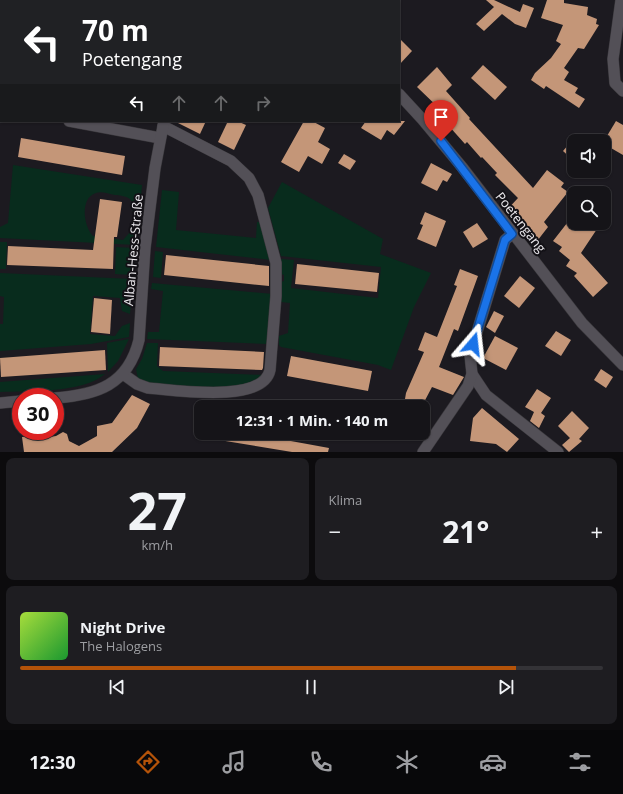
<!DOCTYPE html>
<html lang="de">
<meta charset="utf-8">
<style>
:root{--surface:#151418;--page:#1e1d21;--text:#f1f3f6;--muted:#9d9ea2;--line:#343337;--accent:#b45309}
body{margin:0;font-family:"Open Sans",sans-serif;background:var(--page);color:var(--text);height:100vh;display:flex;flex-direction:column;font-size:15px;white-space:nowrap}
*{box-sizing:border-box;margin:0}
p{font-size:13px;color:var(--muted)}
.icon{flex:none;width:22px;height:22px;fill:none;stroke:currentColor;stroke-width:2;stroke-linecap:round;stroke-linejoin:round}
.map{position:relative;height:452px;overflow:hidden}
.panel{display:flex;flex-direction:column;gap:6px;padding:6px;background:#0c0b0d;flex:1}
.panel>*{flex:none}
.top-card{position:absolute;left:0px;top:0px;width:400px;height:122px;box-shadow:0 1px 3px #0004,0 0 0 1px var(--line);background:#202124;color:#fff;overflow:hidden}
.controls{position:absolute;left:567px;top:134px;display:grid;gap:8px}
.controls a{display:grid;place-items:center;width:44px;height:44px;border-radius:8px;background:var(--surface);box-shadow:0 1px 3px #0004,0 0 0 1px var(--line);font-size:20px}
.speed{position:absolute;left:12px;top:388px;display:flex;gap:8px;font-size:20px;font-weight:700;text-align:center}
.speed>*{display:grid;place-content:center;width:52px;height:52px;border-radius:50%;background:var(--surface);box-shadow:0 1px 3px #0004,0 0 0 1px var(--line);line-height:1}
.speed .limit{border:6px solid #d22;background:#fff;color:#111}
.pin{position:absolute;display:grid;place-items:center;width:34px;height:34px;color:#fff;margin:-41px -17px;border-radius:50% 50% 50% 0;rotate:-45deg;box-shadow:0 0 4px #0007}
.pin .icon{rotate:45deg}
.me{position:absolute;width:44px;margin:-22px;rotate:17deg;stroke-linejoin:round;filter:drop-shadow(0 0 3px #0008)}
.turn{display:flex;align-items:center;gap:14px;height:84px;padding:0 16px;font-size:18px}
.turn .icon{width:52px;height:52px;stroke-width:2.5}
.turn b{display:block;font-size:28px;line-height:34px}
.lanes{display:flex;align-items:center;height:38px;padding:0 16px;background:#0003;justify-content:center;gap:20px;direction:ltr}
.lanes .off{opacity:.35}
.big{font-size:30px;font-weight:700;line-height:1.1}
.panel .widget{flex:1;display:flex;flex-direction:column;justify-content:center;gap:6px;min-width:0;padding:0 14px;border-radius:8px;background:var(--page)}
.panel .dial{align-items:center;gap:0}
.dial b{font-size:52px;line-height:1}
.song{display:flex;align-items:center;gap:12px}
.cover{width:48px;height:48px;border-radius:6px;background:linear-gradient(135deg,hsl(80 70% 55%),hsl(130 70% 35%))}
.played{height:4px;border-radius:2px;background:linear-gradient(90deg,var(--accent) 85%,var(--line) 85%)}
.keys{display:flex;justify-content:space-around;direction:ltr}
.heat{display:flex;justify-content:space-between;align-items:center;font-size:22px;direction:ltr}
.panel .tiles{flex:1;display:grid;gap:6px;grid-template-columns:1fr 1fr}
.widget:last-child{grid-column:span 2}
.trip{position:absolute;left:194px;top:400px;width:236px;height:40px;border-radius:8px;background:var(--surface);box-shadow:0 1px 3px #0004,0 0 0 1px var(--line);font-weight:700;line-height:40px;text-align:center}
.tab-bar{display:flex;height:64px;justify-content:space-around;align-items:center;background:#08080a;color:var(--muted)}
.tab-bar .icon{width:28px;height:28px}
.tab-bar .active{color:var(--accent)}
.tab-bar b{font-size:18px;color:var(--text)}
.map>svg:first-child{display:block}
.green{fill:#082c1d}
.building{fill:#c49678}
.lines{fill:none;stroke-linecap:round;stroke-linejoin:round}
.street-casing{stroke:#39373b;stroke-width:12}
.street{stroke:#535057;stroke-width:11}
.route-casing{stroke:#114b97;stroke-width:10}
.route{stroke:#1a73e8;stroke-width:7}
.labels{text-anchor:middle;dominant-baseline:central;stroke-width:4;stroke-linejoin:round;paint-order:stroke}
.street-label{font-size:13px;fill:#ebe9ed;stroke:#131116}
</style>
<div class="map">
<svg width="623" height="452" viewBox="0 0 623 452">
<rect width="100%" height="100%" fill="#1c1a20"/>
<g class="green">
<path d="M13 165 142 185 139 219H136C130 213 135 204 130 199 126 196 119 195 115 195 109 194 101 191 96 193 79 198 84 227 93 236L123 240 131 231 137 229 136 245 0 238V227L8 223Z"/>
<path d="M282 182 383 239 380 254 431 273 414 307 391 370 378 365 281 347 279 345V336L288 333 290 303 281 302V282L284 281V275L281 274V259L294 260 291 288 378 298 381 267 281 256 268 208Z"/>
<path d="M162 190 179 192 176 230 256 238 257 222H262L271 260 156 247Z"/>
<path d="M0 242H7L6 269H0Z"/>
<path d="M116 247 136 248 133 275 115 274Z"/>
<path d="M155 251 163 252 161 278 153 277Z"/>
<path d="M0 273 133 279 130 314 122 311 120 298 93 296 90 334 115 336 122 326 130 323 129 337 91 344 0 351V324H3L4 297 0 296Z"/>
<path d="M152 283 273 294 268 344 147 339 148 332H159L163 291 151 289Z"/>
<path d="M129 339 118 361 108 372 107 343Z"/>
<path d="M147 343H158L157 366 163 371 264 375 245 387H196L146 384 138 379 136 369 142 359Z"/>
<path d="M105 374C83 393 29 391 0 392V382Z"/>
</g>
<g class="building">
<path d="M486 0H494L520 12 523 4 534 8 526 28 515 24 502 14 484 31 476 24 494 7Z"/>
<path d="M547 0H564V3L588 7 587 15 597 19 596 24 599 25 584 49 578 48 564 68 569 72 564 80 578 88 575 93 585 99 579 108 546 86 544 89 531 80 535 73 551 58 561 44 556 41 563 25 541 18Z"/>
<path d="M399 38 412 51 399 65Z"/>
<path d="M483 65 507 87 495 100 471 78Z"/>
<path d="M437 67 452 85 446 91 470 118 469 119 533 188 547 170 564 183 561 187 568 192 544 222 548 227 534 245 505 212 518 198 495 175 497 173 482 157 481 158 467 142 465 144 439 115 443 112 417 87Z"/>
<path d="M174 121H206L200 134Z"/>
<path d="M228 121H237L246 125 234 150 218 142Z"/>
<path d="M304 121H312L325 128 318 142 330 149 322 164 308 156 299 172 281 162Z"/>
<path d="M366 121H405L394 135 387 130 381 140 361 128Z"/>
<path d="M616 121 623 125V155L604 144V141Z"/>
<path d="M21 138 125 156 122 175 18 157Z"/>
<path d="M569 144 574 148V161L563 151Z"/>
<path d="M344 154 356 161 350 170 338 163Z"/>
<path d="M431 163 452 174 447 182 443 180 437 191 421 183Z"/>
<path d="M100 199 122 202 117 237H114L113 269 7 265 8 246 93 250Z"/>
<path d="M425 212 446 221 436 247 417 239 423 225 420 224Z"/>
<path d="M571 218 574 223H578L584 228 587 223H601L581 253 608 283 593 297 574 276 577 273 566 266 570 260 559 251 562 247 553 241Z"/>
<path d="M477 223 488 239 473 248 463 232Z"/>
<path d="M166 255 269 266V286L164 275Z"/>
<path d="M297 264 379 273 377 292 295 284Z"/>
<path d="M460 269 478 276 458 331 454 329 439 367 464 377 453 395 432 387 422 406 405 399 406 393 424 352 418 350 425 332 437 337 457 286 454 285Z"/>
<path d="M520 276 535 288 519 308 504 296Z"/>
<path d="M94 298 112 300 110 334 91 332Z"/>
<path d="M494 311 504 316 495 333 486 327Z"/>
<path d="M556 331 571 340 561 356 545 346Z"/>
<path d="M495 336 518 348 506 370 483 358Z"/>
<path d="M160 347 264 352 263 368 262 370 159 366Z"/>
<path d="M105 350 106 370 1 377 0 358Z"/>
<path d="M291 356 372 371 368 391 287 376Z"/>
<path d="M601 369 613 377 606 388 594 380Z"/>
<path d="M537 389 551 398 541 413 545 416 539 428 530 421 534 412 525 407Z"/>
<path d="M132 395 150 404 137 428 112 452H24L22 437 43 434V438L56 436 63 432 67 434 69 441 79 446 97 436V426L112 423Z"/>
<path d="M482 408 519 439 507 452 496 444 470 441 473 418Z"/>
<path d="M572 411 589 428 579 439 582 441 569 452 562 445 570 438 558 426Z"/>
<path d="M207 433H247L329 448 328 452H292L207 438Z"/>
</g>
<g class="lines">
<defs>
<g id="street">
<path d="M303 0 304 1"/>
<path d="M621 0 613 59 615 83 623 91"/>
<path d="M220 1V0"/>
<path d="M399 94 422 119 462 167 582 323 623 365"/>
<path d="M0 109H1"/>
<path d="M69 121 160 138"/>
<path d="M123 374 137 384 148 388C175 390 263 404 270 370L276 296V263L258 195 249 178 231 161 163 126"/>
<path d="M472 374 486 395 558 452"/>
<path d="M55 398C97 395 128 385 139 340L145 248 155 168 164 121"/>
<path d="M0 403 21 401"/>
<path d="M423 452 468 386 472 374 470 355 505 240 512 234"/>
</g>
</defs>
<use href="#street" class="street-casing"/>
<use href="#street" class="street"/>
</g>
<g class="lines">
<defs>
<path id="route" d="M441 141 512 234 505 240 473 344"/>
</defs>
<use href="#route" class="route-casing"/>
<use href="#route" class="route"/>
</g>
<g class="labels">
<g class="street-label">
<text transform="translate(521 222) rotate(52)">Poetengang</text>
<text transform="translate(133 250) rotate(-85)">Alban-Hess-Straße</text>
</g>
</g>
</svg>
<div class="controls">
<a><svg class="icon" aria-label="sound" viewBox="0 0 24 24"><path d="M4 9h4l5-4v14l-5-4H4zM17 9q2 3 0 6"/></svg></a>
<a><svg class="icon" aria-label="search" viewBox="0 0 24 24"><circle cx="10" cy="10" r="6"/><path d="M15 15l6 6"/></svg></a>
</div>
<div class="speed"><div class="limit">30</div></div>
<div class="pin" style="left:441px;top:141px;background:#d93025"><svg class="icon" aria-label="arrive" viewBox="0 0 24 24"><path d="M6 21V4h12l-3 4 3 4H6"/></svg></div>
<svg class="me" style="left:473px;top:344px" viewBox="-20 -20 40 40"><path d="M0-17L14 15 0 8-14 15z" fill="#1a73e8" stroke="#fff" stroke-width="4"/></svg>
<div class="trip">12:31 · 1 Min. · 140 m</div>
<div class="top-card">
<div class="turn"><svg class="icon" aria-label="left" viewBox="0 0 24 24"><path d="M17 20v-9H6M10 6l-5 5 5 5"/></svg><div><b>70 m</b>Poetengang</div></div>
<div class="lanes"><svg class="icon" aria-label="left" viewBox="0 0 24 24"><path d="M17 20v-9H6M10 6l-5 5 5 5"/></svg><svg class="icon off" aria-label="ahead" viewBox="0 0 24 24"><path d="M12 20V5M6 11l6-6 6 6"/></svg><svg class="icon off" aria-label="ahead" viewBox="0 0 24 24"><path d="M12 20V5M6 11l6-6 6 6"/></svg><svg class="icon off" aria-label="right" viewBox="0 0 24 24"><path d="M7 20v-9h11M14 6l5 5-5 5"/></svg></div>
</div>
</div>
<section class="panel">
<div class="tiles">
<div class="widget dial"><b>27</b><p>km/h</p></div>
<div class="widget"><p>Klima</p>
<div class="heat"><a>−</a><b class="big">21°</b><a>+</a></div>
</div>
<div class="widget">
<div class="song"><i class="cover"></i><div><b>Night Drive</b><p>The Halogens</p></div></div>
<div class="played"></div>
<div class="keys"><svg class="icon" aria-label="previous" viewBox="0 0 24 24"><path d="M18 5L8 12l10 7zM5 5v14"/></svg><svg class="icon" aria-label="pause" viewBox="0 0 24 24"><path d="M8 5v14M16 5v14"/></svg><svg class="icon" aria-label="next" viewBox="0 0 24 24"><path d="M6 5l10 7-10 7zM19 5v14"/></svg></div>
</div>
</div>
</section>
<nav class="tab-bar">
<b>12:30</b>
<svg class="icon active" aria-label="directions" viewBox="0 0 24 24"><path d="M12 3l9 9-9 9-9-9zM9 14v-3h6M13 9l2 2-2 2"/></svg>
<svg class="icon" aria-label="music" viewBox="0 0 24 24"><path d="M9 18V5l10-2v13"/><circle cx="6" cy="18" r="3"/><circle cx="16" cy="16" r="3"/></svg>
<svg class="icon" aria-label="phone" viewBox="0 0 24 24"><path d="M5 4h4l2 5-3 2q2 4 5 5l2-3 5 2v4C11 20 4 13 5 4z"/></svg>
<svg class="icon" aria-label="climate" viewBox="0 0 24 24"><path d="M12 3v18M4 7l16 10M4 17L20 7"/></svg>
<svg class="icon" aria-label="car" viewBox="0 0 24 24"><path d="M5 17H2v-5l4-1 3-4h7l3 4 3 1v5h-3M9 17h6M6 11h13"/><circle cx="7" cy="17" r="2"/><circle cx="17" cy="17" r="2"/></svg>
<svg class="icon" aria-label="filters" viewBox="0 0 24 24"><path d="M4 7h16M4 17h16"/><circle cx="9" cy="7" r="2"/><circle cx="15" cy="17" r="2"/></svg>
</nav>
